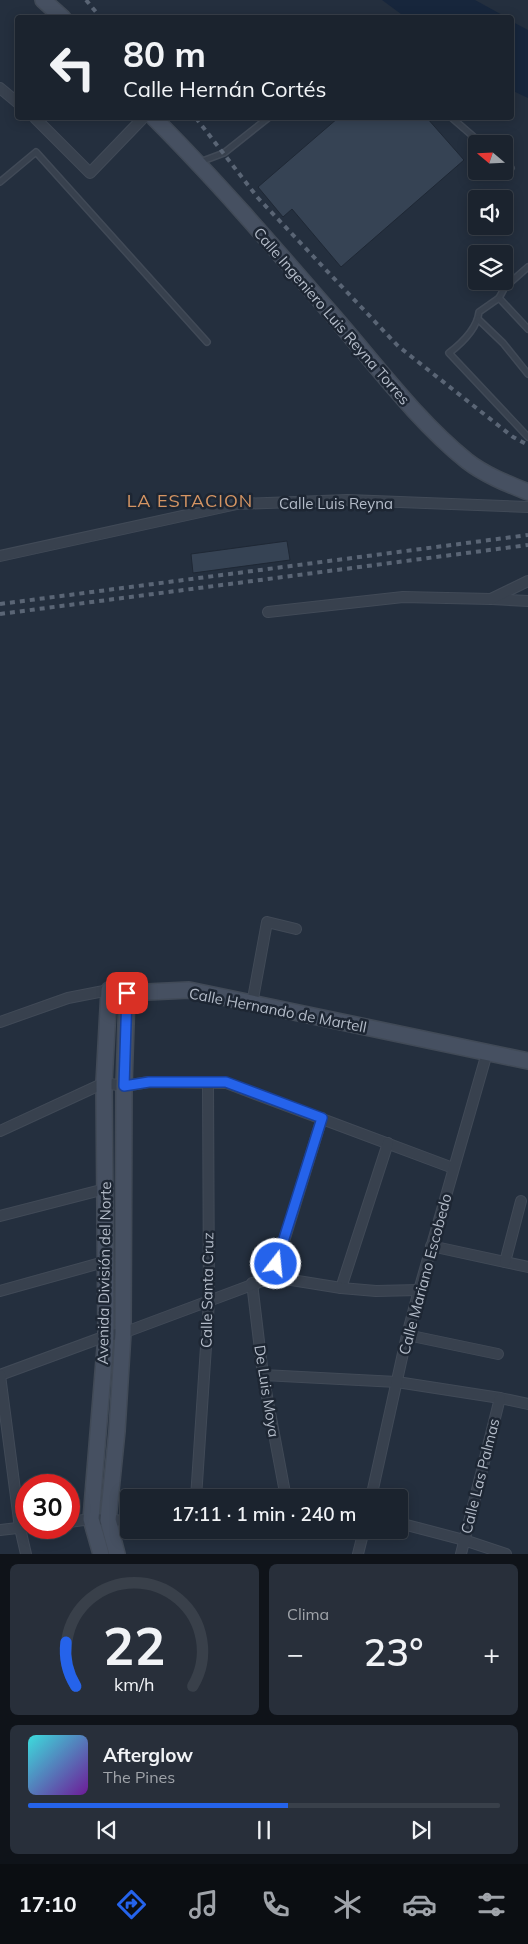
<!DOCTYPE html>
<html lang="es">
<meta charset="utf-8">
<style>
:root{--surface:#1b232e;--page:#282f3a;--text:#f1f3f6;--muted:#a0a4aa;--line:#39404a;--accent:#2563eb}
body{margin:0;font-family:Mulish,sans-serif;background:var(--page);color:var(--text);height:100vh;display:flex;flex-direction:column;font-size:19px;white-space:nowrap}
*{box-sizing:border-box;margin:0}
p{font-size:16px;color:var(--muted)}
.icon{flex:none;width:28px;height:28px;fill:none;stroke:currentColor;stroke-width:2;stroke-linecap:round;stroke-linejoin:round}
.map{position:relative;height:1554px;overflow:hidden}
.details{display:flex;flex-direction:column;gap:10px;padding:10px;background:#0f1319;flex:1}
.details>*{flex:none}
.banner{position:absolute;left:15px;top:15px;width:499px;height:105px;border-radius:5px;box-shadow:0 2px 12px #0003,0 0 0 1px var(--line);background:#1b232e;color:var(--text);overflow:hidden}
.needle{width:32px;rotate:289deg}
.tools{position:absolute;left:468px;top:135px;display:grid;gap:10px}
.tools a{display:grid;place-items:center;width:45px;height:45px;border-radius:5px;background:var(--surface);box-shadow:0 2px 12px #0003,0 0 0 1px var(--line);font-size:25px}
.speed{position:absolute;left:15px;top:1474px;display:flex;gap:10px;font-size:25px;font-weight:700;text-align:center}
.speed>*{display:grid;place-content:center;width:65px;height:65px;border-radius:50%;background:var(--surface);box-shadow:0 2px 12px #0003,0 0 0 1px var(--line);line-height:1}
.speed .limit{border:8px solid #d22;background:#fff;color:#111}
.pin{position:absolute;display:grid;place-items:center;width:42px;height:42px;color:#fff;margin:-21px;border-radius:10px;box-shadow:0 2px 8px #0006}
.me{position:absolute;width:55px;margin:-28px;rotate:16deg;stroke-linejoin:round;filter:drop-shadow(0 0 4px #0008)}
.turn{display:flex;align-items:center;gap:18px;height:105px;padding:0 25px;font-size:22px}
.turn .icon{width:65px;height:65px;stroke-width:2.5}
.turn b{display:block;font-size:35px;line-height:42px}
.big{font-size:38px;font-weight:600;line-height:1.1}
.details .widget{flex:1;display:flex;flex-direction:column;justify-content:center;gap:8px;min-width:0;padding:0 18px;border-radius:8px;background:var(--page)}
.details .dial{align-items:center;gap:0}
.dial svg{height:130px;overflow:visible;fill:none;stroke:var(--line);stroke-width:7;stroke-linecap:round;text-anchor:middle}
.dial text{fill:var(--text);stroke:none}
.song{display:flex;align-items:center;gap:15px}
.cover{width:60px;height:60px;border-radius:8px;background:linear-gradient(135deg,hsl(180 70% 55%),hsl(280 70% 35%))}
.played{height:5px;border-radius:2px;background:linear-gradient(90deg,var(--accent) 55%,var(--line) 55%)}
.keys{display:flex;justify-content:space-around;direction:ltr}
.heat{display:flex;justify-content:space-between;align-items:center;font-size:28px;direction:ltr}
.details .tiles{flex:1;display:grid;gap:10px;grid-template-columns:1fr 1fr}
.widget:last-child{grid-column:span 2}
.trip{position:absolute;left:120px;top:1489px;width:288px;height:50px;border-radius:5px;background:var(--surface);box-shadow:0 2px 12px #0003,0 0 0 1px var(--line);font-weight:600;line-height:50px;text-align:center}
.dock{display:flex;height:80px;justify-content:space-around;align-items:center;background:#0b0e12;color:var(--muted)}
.dock .icon{width:35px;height:35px}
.dock .on{color:var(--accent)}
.dock b{font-size:22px;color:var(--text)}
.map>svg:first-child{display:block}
.water{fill:#17263c}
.building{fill:#364354;stroke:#1f2835}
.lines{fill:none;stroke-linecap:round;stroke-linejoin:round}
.lane-casing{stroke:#414a57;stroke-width:8}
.street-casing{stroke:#414a57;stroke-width:12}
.secondary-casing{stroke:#414a57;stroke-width:18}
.lane{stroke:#38414e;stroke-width:5}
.street{stroke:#38414e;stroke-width:10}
.secondary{stroke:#465061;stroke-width:15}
.rail{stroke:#5a6575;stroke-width:4;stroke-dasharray:5 5;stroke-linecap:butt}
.route-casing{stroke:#184099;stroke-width:12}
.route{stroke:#2563eb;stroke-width:9}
.labels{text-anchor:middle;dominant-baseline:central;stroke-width:5;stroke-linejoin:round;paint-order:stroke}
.street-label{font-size:15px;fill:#b4bcc9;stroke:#1d2633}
.quarter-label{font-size:18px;letter-spacing:1px;fill:#d59563;stroke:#1d2633}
</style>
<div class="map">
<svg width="528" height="1554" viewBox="0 0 528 1554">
<rect width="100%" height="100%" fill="#242f3e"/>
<g class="water">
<path d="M382 0H475L506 17H405Z"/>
<path d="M511 21 528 30V98L511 90Z"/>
</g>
<g class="building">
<path d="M338 118H427L464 160 341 267 292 209 283 217 258 187Z"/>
<path d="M287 541 290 560 193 573 191 554Z"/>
</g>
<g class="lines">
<defs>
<g id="lane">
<path d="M452 118 482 144"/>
<path d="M200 162 224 153 268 118"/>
<path d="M504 162 511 168"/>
<path d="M0 182 36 152 207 342"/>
<path d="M528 267 505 287 499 298 479 312C477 329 462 343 449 353L528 437"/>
<path d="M499 298 528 329"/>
<path d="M478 319 503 343 528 374"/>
</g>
<g id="street">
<path d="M0 88 18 103"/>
<path d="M35 118 90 173 143 118"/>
<path d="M0 556 237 504 348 500 528 507"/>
<path d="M492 599 528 601"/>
<path d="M268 612 403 597 491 599 528 581"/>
<path d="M252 1004 267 922 296 929"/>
<path d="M0 1022 68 998 109 990"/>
<path d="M0 1131 104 1083 124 1086 149 1082 226 1083 453 1168"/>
<path d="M0 1216 105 1189"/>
<path d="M431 1246 528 1267"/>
<path d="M505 1262 521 1201"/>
<path d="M273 1277 322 1118"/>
<path d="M252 1283 263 1375 286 1498"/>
<path d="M341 1288 388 1143"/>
<path d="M0 1291 104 1262"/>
<path d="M407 1335 498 1354"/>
<path d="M0 1375 106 1336 123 1333 273 1277 341 1288 376 1291 419 1290"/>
<path d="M0 1375 20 1528 26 1554"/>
<path d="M263 1375 397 1382 500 1398 528 1404"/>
<path d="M196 1498 209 1301 208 1082"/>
<path d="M371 1498 407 1335 419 1290 487 1053"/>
<path d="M69 1522 91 1519 129 1521"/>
<path d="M399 1523 464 1540 506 1554"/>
<path d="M0 1530 26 1527"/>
<path d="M358 1554 364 1530"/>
<path d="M461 1554 500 1398"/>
</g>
<g id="secondary">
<path d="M43 0 63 18"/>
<path d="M154 118C215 179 272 245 329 311 374 362 415 419 467 461 485 475 508 484 528 492"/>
<path d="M101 1554 91 1519 106 1336 104 1083 109 990 127 993 189 990 528 1061"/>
<path d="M117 1554 108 1520 117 1431 123 1333 124 1086 127 993"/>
</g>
</defs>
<use href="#lane" class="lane-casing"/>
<use href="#street" class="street-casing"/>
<use href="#secondary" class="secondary-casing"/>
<use href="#lane" class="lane"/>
<use href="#street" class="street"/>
<use href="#secondary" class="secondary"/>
<g class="rail">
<path d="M86 0 101 18"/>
<path d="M196 118 258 198 398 346 513 437 528 445"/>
<path d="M0 604 528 535"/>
<path d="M0 614 528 545"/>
</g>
</g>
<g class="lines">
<defs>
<path id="route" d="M127 993 124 1086 149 1082H226L322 1118 276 1264"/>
</defs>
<use href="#route" class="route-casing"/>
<use href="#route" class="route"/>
</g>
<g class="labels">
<g class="street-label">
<text transform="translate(332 316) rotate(49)">Calle Ingeniero Luis Reyna Torres</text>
<text x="336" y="503">Calle Luis Reyna</text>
<text transform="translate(278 1010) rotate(11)">Calle Hernando de Martell</text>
<text transform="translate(104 1273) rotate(-89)">Avenida División del Norte</text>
<text transform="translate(425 1274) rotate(-75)">Calle Mariano Escobedo</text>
<text transform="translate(207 1290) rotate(-89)">Calle Santa Cruz</text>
<text transform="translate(267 1391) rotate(81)">De Luis Moya</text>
<text transform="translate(480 1476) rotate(-76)">Calle Las Palmas</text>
</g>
<g class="quarter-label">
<text x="190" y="500">LA ESTACION</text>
</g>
</g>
</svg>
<div class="tools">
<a><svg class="needle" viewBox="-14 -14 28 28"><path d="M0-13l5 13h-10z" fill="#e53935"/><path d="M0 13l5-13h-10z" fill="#a0a4aa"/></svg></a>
<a><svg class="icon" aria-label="sound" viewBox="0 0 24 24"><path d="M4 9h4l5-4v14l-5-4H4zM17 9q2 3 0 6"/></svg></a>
<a><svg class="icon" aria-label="layers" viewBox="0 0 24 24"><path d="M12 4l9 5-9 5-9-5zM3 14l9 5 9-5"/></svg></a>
</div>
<div class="speed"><div class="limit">30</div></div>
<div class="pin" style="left:127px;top:993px;background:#d93025"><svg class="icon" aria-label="arrive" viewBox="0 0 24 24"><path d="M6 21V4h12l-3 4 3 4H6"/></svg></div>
<svg class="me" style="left:276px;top:1264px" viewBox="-20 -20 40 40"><circle r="17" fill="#2563eb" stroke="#fff" stroke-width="3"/><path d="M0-11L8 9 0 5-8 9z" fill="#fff"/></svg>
<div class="trip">17:11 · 1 min · 240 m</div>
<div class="banner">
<div class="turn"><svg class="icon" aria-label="left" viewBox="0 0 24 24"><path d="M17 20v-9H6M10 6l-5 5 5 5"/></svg><div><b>80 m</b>Calle Hernán Cortés</div></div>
</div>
</div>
<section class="details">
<div class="tiles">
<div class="widget dial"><svg viewBox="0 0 100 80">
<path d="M14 69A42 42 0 1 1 86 69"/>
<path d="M14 69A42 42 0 0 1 8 42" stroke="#2563eb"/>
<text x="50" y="56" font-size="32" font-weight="700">22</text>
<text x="50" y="72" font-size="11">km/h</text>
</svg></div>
<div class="widget"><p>Clima</p>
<div class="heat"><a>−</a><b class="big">23°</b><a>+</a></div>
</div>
<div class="widget">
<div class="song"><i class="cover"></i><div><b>Afterglow</b><p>The Pines</p></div></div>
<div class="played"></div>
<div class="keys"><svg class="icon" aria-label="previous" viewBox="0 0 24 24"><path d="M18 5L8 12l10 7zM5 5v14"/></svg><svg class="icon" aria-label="pause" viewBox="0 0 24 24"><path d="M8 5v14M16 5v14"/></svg><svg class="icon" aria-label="next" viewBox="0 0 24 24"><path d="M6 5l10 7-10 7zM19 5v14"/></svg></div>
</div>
</div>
</section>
<nav class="dock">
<b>17:10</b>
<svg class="icon on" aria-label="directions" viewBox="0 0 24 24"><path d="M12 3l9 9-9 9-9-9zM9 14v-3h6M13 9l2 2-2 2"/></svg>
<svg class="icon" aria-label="music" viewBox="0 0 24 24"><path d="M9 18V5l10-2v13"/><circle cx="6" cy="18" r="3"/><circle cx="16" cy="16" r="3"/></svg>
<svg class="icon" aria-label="phone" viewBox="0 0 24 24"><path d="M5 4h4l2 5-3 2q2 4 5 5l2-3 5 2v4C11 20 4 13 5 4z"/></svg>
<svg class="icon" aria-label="climate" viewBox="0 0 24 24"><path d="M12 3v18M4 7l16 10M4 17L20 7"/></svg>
<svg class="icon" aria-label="car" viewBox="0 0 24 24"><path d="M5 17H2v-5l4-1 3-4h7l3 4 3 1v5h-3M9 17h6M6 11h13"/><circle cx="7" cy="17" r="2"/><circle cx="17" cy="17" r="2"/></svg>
<svg class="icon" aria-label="filters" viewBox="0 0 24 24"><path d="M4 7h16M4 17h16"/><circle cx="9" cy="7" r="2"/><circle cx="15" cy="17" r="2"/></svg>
</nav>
